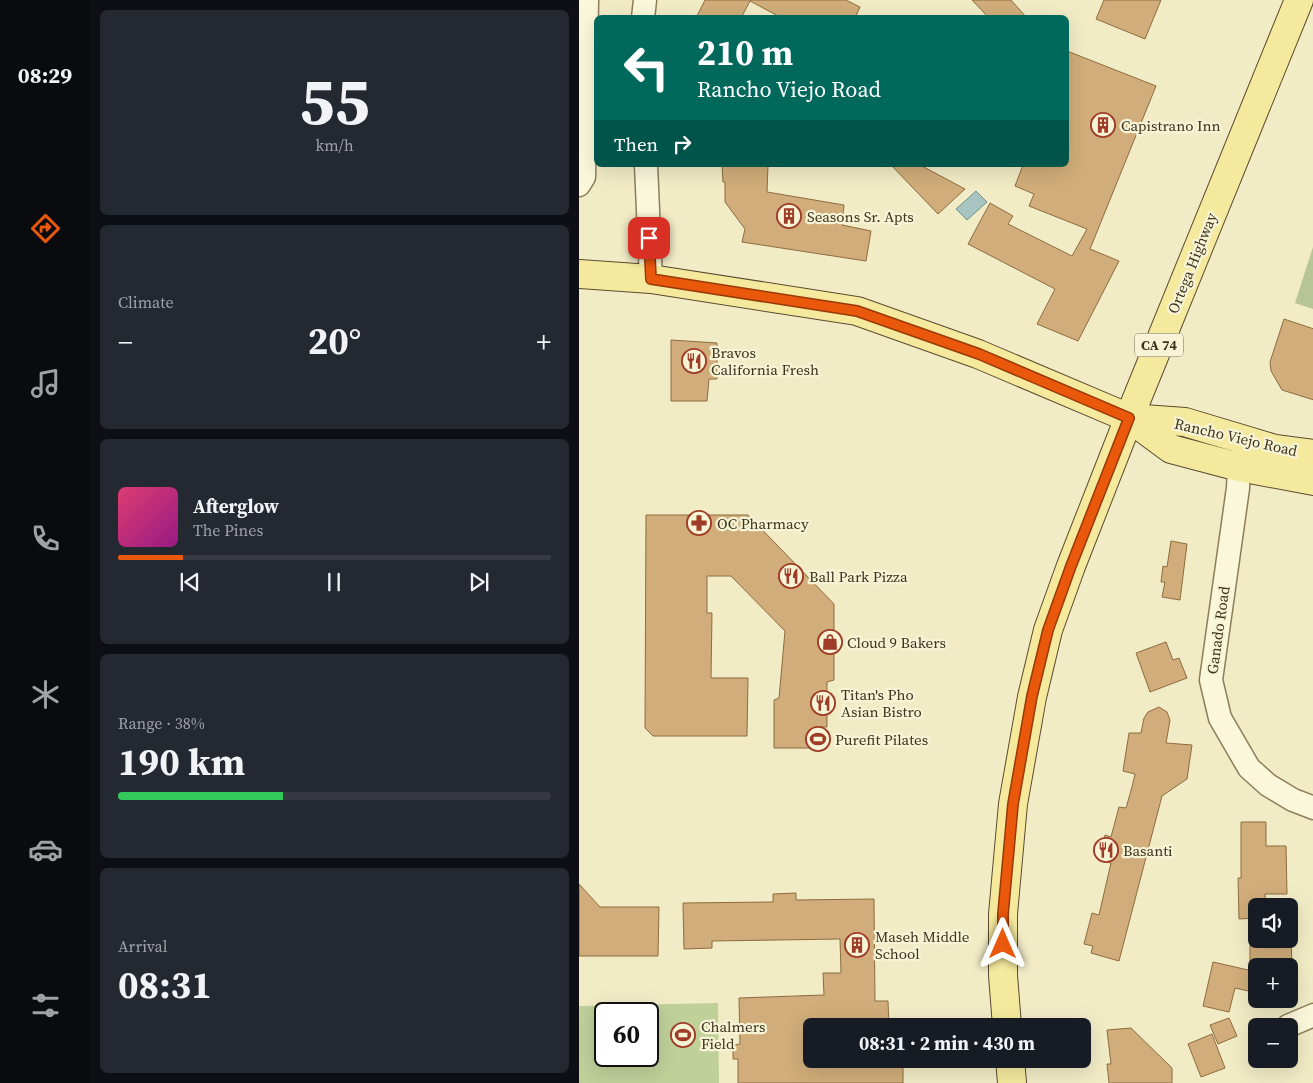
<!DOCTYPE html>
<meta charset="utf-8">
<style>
:root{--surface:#171b24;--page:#242831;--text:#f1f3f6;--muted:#9ea1a6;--line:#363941;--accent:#ea580c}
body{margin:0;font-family:"Source Serif 4",serif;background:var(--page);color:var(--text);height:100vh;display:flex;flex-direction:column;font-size:19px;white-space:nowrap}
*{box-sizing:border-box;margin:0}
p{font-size:16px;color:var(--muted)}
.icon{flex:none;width:28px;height:28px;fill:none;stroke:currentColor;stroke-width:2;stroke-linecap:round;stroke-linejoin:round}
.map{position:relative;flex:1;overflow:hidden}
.panel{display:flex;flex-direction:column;gap:10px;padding:10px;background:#0d0f14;width:489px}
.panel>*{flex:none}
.guide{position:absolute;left:15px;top:15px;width:475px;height:152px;border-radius:8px;box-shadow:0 5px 20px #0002;background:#00695c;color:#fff;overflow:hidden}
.buttons{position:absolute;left:669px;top:898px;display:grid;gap:10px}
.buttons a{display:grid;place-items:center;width:50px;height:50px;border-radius:8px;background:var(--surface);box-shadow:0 5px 20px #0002;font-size:25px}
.speed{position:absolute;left:15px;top:1002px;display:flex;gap:10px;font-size:25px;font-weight:700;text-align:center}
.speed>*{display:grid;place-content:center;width:65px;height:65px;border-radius:50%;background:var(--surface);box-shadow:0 5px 20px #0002;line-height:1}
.speed .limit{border:2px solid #111;border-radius:8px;background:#fff;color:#111}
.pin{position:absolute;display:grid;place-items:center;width:42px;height:42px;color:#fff;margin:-21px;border-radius:10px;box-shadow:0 2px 8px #0006}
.me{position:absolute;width:55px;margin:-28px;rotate:0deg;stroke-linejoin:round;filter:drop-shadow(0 0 4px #0008)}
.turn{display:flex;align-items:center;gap:18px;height:105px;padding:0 20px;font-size:22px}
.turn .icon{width:65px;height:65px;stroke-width:2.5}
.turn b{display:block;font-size:35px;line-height:42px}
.then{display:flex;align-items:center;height:48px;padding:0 20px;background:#0003;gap:10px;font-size:19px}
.big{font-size:38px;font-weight:700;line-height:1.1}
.panel .card{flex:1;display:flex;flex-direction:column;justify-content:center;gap:8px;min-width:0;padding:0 18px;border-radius:8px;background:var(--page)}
.panel .dial{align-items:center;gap:0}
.dial b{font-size:65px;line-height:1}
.song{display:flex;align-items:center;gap:15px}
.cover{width:60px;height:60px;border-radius:8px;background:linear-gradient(135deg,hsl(340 70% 55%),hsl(310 70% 35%))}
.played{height:5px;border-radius:2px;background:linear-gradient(90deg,var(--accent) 15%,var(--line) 15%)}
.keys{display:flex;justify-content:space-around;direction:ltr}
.heat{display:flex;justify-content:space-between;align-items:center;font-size:28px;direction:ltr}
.charge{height:8px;border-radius:4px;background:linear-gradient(90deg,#34c759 38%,var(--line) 0)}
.trip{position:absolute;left:224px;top:1018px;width:288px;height:50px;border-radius:8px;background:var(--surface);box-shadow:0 5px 20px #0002;font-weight:700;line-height:50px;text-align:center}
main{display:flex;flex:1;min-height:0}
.tab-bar{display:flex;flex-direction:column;width:90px;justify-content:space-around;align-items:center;background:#090b0e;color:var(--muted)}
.tab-bar .icon{width:35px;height:35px}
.tab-bar .on{color:var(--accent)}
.tab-bar b{font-size:22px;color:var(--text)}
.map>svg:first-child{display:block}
.green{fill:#bfd099;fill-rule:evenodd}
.cemetery{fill:#b7c498}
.water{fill:#a7c4c1;stroke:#6d9390}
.building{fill:#d0ad7a;stroke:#8e6c3f}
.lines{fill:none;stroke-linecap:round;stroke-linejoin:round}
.minor-casing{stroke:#8d7e5a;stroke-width:25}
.major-casing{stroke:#5b4b2f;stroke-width:30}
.minor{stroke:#faf7da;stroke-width:22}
.major{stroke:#f5e99d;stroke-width:28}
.route-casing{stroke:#983908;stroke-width:12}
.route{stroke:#ea580c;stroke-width:9}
.labels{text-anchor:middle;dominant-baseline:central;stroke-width:4.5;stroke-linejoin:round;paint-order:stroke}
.shield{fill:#f7f4d6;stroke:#756d56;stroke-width:1}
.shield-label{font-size:14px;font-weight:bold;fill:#3d331f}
.poi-label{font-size:15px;fill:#3d331f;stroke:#f7f4d6;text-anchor:start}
.street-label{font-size:15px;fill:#3d331f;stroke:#f7f4d6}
</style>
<main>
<nav class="tab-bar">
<b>08:29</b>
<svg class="icon on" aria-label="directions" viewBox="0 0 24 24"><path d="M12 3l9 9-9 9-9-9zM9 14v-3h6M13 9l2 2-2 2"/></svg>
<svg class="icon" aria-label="music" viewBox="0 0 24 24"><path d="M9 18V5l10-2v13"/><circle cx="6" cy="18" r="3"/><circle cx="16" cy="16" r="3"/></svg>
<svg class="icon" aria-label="phone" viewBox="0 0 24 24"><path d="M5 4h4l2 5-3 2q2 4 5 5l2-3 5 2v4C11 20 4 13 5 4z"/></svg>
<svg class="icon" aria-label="climate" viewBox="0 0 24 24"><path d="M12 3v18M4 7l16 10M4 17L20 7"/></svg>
<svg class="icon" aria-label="car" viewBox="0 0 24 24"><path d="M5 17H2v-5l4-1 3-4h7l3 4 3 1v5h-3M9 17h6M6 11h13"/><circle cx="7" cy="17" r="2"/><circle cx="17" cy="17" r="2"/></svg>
<svg class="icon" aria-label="filters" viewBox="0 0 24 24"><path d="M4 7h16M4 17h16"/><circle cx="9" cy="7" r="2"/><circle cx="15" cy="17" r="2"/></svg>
</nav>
<section class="panel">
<div class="card dial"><b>55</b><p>km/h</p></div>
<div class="card"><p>Climate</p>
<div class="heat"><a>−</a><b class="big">20°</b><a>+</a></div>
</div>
<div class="card">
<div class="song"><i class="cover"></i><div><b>Afterglow</b><p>The Pines</p></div></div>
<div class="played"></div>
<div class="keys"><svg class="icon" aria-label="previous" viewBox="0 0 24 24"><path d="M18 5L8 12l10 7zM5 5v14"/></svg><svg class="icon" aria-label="pause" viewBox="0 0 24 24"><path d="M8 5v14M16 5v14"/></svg><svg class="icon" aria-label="next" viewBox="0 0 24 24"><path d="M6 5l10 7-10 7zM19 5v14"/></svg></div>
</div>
<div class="card"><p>Range · 38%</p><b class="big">190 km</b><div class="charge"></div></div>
<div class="card"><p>Arrival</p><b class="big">08:31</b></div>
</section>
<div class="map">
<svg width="735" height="1083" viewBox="0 0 735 1083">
<rect width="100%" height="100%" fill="#f1ebc6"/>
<path class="green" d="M139 1003 140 1083H0V1006ZM26 1014H69V1056H26Z"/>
<path class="cemetery" d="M734 247V309L716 303Z"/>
<path class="water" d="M397 191 408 202 388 220 377 209Z"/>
<g class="building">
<path d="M126 0H267L281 7 276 18H203L171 1 162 18H117Z"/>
<path d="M393 0H432L448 18H410Z"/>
<path d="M525 0H582L566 39 517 19Z"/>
<path d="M488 51 577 86 511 249 540 261 499 341 458 324 476 289 389 244 411 203 434 216 429 224 493 256 508 229 450 206 455 194 436 186 444 165H488Z"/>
<path d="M143 165H189L188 192 265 205 263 225 292 231 287 261 163 242 166 229 146 202V182H144Z"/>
<path d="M312 165H341L386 189 359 214Z"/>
<path d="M705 319 735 329V400L703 390 692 371 691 362Z"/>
<path d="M92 340 138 343V379H130L128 401H92Z"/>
<path d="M67 515H169L255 604V680L248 682V727H241V748H195V700L200 698 206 631 152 576H128V613H133L132 678H169L168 736H74L66 728Z"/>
<path d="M592 541 608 544 601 600 583 597 586 582H582L584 566 588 567Z"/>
<path d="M587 642 594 660 600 658 608 678 571 692 557 653Z"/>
<path d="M580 707 588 712 591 720 587 743 613 745 608 779 583 796 540 961 512 953 514 946 505 944 513 913 520 915 532 863 520 860 526 835 532 837 540 807 547 808 553 787 556 774 544 771 550 733H562L565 718 569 712Z"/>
<path d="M662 822H687V846H707L708 894H686L687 906H678V918L660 919 659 878H662Z"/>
<path d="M0 884 21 907H80L79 956H0Z"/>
<path d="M217 893V900L295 899 296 1001H309L310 1026H232V1059H311V1064L324 1063V1083H159V1059H154V1045L161 1044 160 998 245 995 244 973H262L261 939 133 941V948L105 949 104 903 194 902V894Z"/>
<path d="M674 939H712L713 966H671V945H674Z"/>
<path d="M634 962 678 972V993L656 988 650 1012 624 1006Z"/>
<path d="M650 1018 658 1036 639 1044 631 1025Z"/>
<path d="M552 1028 593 1068V1083H530L528 1064H532L528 1030Z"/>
<path d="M633 1034 646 1068 622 1077 609 1044Z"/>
</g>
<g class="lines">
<defs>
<g id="minor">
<path d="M64 18 66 0"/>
<path d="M67 165 72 279"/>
<path d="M0 185 5 177 8 0"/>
<path d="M664 452 660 467 659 488 632 680 641 718 670 768 689 785 714 800 735 808"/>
<path d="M709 1026 735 1015"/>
</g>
<g id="major">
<path d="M0 274 72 279 278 311 399 354 550 418 592 449 660 467 735 481"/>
<path d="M550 418 606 422 696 449 735 454"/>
<path d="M428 1026 424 975V914L434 804 453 697 469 630 492 566 550 418 720 0"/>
<path d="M431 1059 433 1083"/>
</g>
</defs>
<use href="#minor" class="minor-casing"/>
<use href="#major" class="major-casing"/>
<use href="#minor" class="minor"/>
<use href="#major" class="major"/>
</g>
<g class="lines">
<defs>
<path id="route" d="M70 238 72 279 278 311 400 354 550 418 492 566 469 630 453 696 434 804 424 914V944"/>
</defs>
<use href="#route" class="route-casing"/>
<use href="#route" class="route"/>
</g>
<defs>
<symbol id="building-ring" viewBox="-11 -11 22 22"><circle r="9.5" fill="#f7f4d6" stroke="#9f3c27" stroke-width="1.5"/><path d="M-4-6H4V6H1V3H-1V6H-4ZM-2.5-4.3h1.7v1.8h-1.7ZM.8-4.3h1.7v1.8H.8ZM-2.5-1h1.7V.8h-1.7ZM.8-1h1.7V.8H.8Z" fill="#9f3c27"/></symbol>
<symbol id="restaurant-ring" viewBox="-11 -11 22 22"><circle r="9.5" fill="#f7f4d6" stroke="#9f3c27" stroke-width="1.5"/><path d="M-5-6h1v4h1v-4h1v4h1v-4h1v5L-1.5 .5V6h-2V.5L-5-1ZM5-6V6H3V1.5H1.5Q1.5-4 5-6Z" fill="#9f3c27"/></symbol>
<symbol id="pharmacy-ring" viewBox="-11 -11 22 22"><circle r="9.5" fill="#f7f4d6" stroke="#9f3c27" stroke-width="1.5"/><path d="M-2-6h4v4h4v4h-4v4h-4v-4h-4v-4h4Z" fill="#9f3c27"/></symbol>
<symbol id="shop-ring" viewBox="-11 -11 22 22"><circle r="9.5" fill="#f7f4d6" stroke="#9f3c27" stroke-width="1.5"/><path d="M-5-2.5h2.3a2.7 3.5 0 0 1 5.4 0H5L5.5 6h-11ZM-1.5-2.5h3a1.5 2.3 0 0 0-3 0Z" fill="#9f3c27"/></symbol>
<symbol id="stadium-ring" viewBox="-11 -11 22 22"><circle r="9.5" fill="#f7f4d6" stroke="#9f3c27" stroke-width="1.5"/><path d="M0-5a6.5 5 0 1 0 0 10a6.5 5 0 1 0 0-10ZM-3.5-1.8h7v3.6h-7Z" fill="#9f3c27"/></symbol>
</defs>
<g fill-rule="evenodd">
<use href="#building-ring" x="510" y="111" width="28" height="28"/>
<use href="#building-ring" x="196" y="202" width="28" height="28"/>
<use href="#restaurant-ring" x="101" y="347" width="28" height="28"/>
<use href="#pharmacy-ring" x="106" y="509" width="28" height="28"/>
<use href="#restaurant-ring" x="198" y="562" width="28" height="28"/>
<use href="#shop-ring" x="237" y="628" width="28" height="28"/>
<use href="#restaurant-ring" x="230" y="689" width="28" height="28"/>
<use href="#stadium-ring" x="225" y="725" width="28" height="28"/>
<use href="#restaurant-ring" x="513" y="836" width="28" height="28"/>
<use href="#building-ring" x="264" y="931" width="28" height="28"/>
<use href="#stadium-ring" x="90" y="1021" width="28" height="28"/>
</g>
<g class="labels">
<rect class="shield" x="556" y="333.5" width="48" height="23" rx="4"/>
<g class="shield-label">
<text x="580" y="345">CA 74</text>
</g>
<g class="poi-label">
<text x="542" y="125">Capistrano Inn</text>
<text x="228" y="216">Seasons Sr. Apts</text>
<text x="132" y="352">Bravos<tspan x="132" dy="17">California Fresh</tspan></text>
<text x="138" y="523">OC Pharmacy</text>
<text x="230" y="576">Ball Park Pizza</text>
<text x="268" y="642">Cloud 9 Bakers</text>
<text x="262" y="694">Titan's Pho<tspan x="262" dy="17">Asian Bistro</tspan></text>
<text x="256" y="739">Purefit Pilates</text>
<text x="544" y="850">Basanti</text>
<text x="296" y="936">Maseh Middle<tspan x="296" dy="17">School</tspan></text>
<text x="122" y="1026">Chalmers<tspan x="122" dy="17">Field</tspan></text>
</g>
<g class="street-label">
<text transform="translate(613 263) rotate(-68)">Ortega Highway</text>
<text transform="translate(657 437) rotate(13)">Rancho Viejo Road</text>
<text transform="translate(639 630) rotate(-82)">Ganado Road</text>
</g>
</g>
</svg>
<div class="buttons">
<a><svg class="icon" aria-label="sound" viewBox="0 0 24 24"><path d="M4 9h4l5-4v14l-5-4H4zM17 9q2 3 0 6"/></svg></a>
<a>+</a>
<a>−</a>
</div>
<div class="speed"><div class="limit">60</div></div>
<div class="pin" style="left:70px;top:238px;background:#d93025"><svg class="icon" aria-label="arrive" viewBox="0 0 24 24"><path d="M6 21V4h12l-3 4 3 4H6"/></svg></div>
<svg class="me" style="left:424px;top:944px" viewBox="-20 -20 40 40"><path d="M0-17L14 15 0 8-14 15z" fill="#ea580c" stroke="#fff" stroke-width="4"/></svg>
<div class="trip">08:31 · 2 min · 430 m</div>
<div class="guide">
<div class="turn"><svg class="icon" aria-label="left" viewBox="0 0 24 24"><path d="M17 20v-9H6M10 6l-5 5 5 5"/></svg><div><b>210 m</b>Rancho Viejo Road</div></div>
<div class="then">Then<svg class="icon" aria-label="right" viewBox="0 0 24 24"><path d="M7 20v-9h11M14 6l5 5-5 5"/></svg></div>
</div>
</div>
</main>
